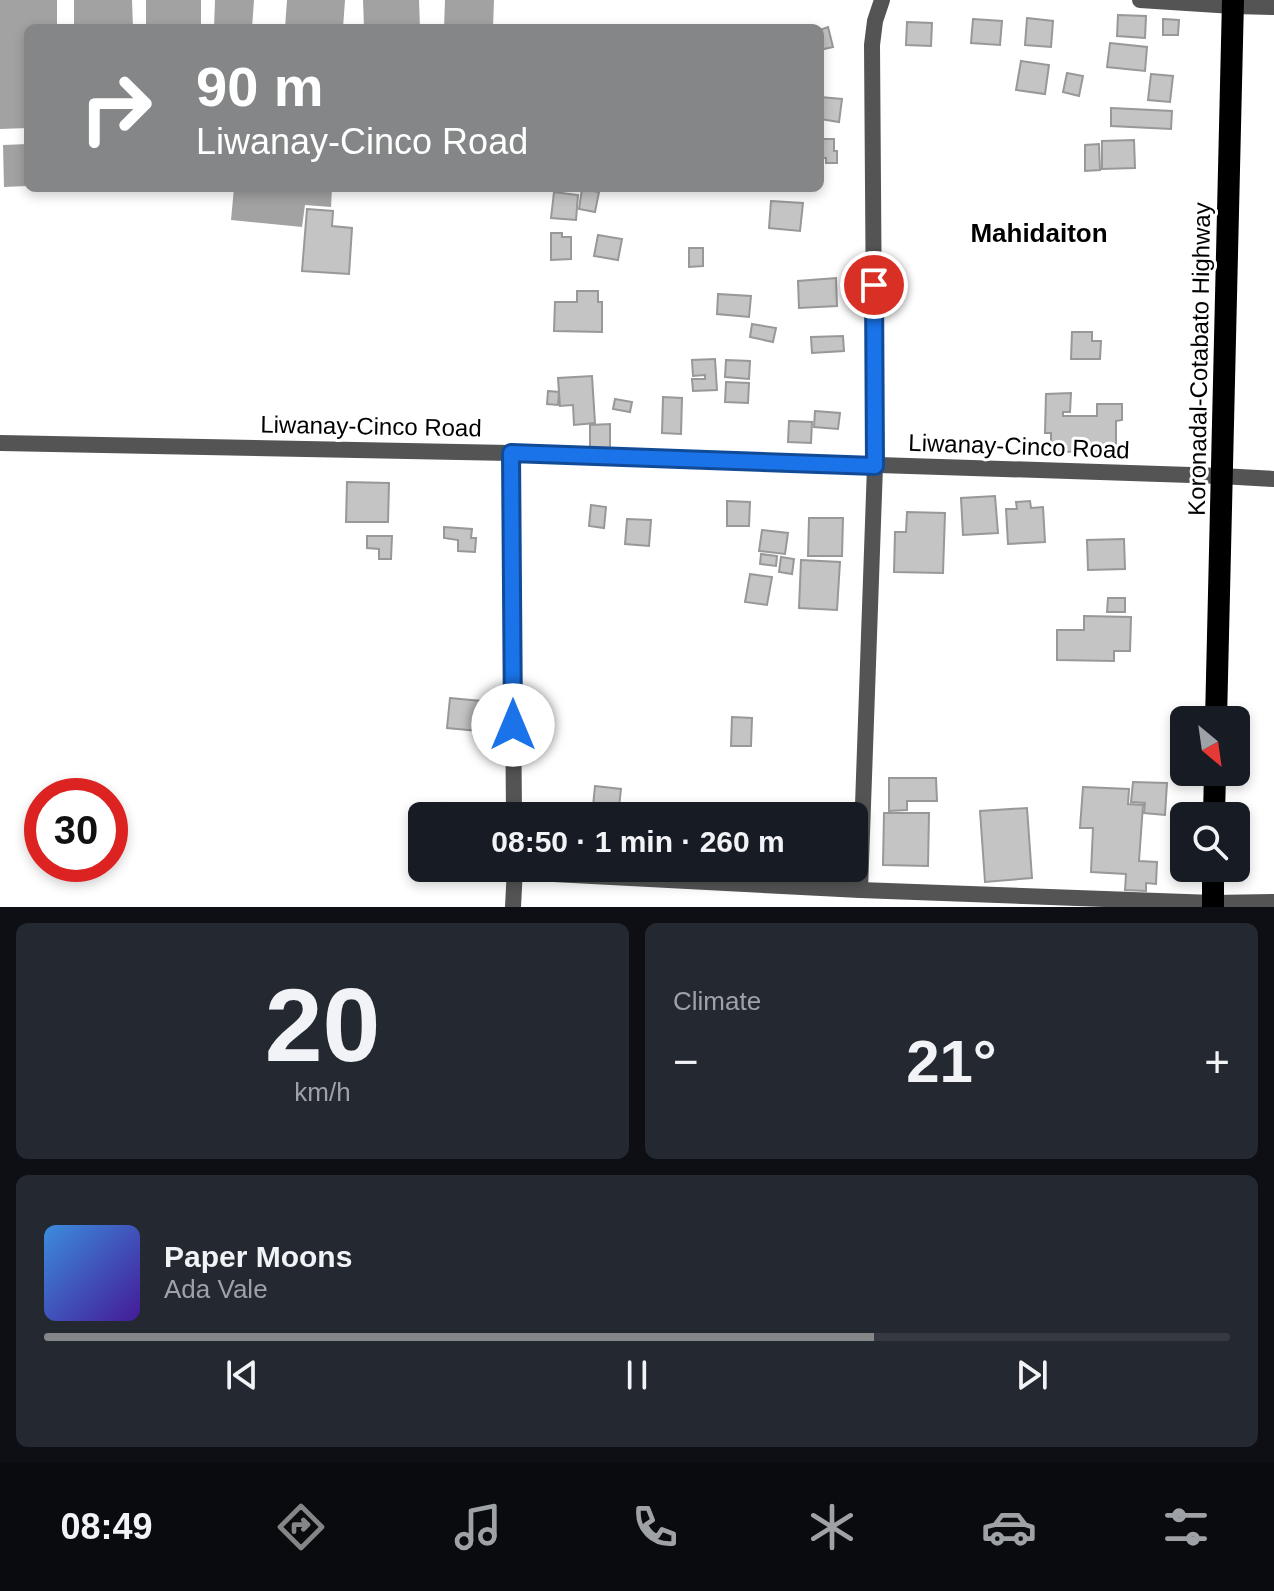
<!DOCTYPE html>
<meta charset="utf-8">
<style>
:root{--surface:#171b24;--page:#242831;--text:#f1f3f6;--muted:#9ea1a6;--line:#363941;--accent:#858687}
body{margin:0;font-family:Helvetica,sans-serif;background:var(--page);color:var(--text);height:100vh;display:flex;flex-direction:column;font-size:30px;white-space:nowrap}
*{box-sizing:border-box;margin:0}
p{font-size:26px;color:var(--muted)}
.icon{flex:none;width:44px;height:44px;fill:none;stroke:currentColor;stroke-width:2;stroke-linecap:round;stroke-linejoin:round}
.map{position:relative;height:907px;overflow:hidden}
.details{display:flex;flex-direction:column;gap:16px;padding:16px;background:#0d0f14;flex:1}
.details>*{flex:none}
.top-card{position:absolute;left:24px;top:24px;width:800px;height:168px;border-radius:12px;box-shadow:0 4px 12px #0003;background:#858687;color:#fff;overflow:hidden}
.needle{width:52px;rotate:151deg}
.fabs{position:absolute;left:1170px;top:706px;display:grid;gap:16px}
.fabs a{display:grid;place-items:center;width:80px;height:80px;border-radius:12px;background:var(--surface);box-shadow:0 4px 12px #0003;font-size:40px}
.speed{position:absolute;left:24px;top:778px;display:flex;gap:16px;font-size:40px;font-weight:700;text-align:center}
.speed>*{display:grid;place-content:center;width:104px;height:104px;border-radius:50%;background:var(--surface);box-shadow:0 4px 12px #0003;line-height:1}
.speed .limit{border:12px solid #d22;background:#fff;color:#111}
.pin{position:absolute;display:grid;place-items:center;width:68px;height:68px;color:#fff;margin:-34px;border:4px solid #fff;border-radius:50%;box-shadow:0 2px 8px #0007}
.me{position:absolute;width:88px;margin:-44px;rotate:0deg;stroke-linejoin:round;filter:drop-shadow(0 0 6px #0008)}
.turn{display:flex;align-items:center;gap:28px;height:168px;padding:0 40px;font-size:36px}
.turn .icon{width:104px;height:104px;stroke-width:2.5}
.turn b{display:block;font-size:56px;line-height:68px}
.big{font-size:60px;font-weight:700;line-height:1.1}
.details .card{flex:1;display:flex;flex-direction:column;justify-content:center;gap:12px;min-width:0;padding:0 28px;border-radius:12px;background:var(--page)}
.details .dial{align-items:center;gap:0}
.dial b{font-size:104px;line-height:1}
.song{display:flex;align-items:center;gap:24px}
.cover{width:96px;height:96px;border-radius:12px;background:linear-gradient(135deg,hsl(210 70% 55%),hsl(260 70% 35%))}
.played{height:8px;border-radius:4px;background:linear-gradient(90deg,var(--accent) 70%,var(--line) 70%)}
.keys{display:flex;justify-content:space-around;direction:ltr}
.heat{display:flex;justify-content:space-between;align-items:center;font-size:44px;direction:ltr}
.details .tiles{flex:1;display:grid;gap:16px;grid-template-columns:1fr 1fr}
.card:last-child{grid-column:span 2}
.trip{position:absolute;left:408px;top:802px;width:460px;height:80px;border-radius:12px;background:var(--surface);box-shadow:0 4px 12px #0003;font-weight:700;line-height:80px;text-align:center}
.menu{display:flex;height:128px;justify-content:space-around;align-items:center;background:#090b0e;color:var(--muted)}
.menu .icon{width:56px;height:56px}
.menu .on{color:var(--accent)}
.menu b{font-size:36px;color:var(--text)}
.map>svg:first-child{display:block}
.water{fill:#a2a2a2}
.building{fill:#c4c4c4;stroke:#989898;stroke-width:2}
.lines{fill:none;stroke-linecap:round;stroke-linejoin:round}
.minor{stroke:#545454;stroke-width:16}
.tertiary{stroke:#545454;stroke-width:16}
.trunk{stroke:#000;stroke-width:22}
.route-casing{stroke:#114b97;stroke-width:20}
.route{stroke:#1a73e8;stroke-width:14}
.labels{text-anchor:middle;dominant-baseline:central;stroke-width:6;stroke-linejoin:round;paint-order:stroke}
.street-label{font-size:24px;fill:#000;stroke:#fff}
.neighbourhood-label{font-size:26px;font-weight:bold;fill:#000;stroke:#fff}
</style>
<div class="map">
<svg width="1274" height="907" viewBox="0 0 1274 907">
<rect width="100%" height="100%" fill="#fff"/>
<g class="water">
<path d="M0 0H57V28H28V128L0 129Z"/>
<path d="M74 0H132L133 28H74Z"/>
<rect x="146" y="0" width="55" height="28"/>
<path d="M215 0H254L252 28H214Z"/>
<path d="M287 0H345L343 28H285Z"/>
<path d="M363 0H419L420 28H364Z"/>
<path d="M445 0H494L493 28H444Z"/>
<path d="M28 144V186L4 187 3 145Z"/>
<path d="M234 188H332L331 207 305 205 302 227 231 220Z"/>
</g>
<g class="building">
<path d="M1118 15 1146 16 1145 38 1117 36Z"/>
<path d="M1027 18 1053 21 1051 47 1025 45Z"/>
<path d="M973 19 1002 21 1000 45 971 43Z"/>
<path d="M1163 19 1179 20 1178 35H1163Z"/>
<path d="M907 22 932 23 931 46 906 45Z"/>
<path d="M828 27 833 47 820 50V30Z"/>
<path d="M1110 43 1147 47 1145 71 1107 67Z"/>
<path d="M1021 61 1049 65 1045 94 1016 90Z"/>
<path d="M1067 73 1083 76 1079 96 1063 92Z"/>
<path d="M1151 74 1173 76 1170 102 1148 100Z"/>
<path d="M820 97 842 99 839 122 820 119Z"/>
<path d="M1111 108 1172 111 1171 129 1111 126Z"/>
<path d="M820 139H834V151H837V163H826V158H820Z"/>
<path d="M1134 140 1135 168 1102 169V141Z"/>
<path d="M1099 144 1100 170 1085 171V145Z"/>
<path d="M582 189 599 192 595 212 579 209Z"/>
<path d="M554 192 578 195 576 220 551 218Z"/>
<path d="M771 201 803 203 800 231 769 228Z"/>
<path d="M307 209 333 211 332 226 352 228 349 274 302 271Z"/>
<path d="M551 233H562V237H571V259L551 260Z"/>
<path d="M598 235 622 239 618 260 594 256Z"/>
<path d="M689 248H703V266L689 267Z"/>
<path d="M836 278 837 306 799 308 798 281Z"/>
<path d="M577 291H598V302H602V332L554 331 555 302H577Z"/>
<path d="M718 294 751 296 749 317 717 314Z"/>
<path d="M752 324 776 328 773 342 750 337Z"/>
<path d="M1072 332H1092V341H1101L1100 359H1071Z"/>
<path d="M843 336 844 351 812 353 811 337Z"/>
<path d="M715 359 717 390 693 391 692 379H705V375L693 376 692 360Z"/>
<path d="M726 360 750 361 749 379 725 377Z"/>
<path d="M592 376 595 423 574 425 573 405 560 406 558 378Z"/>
<path d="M726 382 749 383 748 403 725 402Z"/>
<path d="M548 391 559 392 558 405 547 404Z"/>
<path d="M1071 393 1070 412H1063V416H1097V404H1122V420L1116 421V451L1051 452V433H1045L1046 394Z"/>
<path d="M663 397 682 398 681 434 662 433Z"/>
<path d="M615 399 632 402 630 412 613 409Z"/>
<path d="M815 411 840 413 838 429 814 427Z"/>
<path d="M789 421 812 422 811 443 788 442Z"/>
<path d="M610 424V449L590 450V425Z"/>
<path d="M347 482 389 483 388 522H346Z"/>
<path d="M995 496 998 533 963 535 961 498Z"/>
<path d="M727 501 750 502 749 526H727Z"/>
<path d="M1030 501 1031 508 1043 507 1045 542 1008 544 1006 509H1017L1016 502Z"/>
<path d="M591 505 606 507 604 528 589 526Z"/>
<path d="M907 512 945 513 943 573 894 572 895 532H906Z"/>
<path d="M809 518H843L842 556H808Z"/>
<path d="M627 519 651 520 649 546 625 544Z"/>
<path d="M444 527 472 529 471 538H476L475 552 458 551V540L444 538Z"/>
<path d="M762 530 788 533 785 554 759 551Z"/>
<path d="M367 536H392L391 559H379V549L367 548Z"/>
<path d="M1124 539 1125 569 1088 570 1087 540Z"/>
<path d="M761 554 777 556 776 566 760 564Z"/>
<path d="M781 557 794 559 792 574 779 572Z"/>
<path d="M801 560 840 562 837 610 799 608Z"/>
<path d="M750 574 772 577 767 605 745 602Z"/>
<path d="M1108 598H1125V612H1107Z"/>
<path d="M1084 616 1131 617 1130 651H1114V661L1057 660V630H1084Z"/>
<path d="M450 698 481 701 478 731 447 728Z"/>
<path d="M732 717 752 718 751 746H731Z"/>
<path d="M889 778H936L937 801H907V810L889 811Z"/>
<path d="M1133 782 1167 783 1165 815 1144 813 1145 803 1131 802Z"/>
<path d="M595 786 621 789 618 816H592Z"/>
<path d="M1083 787 1129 789 1128 804 1143 805 1139 861 1157 862 1156 884 1146 883V891L1125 890 1126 874 1091 872 1093 828H1080Z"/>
<path d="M446 803 458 805 456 816H445Z"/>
<path d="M1027 808 1032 878 985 882 980 811Z"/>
<path d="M884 813H929L928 866 883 865Z"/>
</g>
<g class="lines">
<g class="minor">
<path d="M1140 0 1233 6"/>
<path d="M511 453 514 816"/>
<path d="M1221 476 1274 479"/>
<path d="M515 872 860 890 1213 903 1274 902"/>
<path d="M860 890 875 466 872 45 875 21 882 0"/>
<path d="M513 907 515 868"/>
</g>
<g class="tertiary">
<path d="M1233 6 1274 7"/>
<path d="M0 443 511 453 1221 476"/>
</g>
<g class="trunk">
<path d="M1216 720 1233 0"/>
<path d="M1214 816 1215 772"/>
<path d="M1213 907V868"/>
</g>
</g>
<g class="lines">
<defs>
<path id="route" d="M513 725 511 453 875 466 874 285"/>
</defs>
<use href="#route" class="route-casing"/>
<use href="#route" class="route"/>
</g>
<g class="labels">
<g class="street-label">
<text transform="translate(1199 359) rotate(-89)">Koronadal-Cotabato Highway</text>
<text transform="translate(371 426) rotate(1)">Liwanay-Cinco Road</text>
<text transform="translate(1019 446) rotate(2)">Liwanay-Cinco Road</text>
</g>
<g class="neighbourhood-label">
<text x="1039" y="233">Mahidaiton</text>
</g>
</g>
</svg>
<div class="fabs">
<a><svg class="needle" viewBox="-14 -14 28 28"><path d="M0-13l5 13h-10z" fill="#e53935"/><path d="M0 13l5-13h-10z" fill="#9ea1a6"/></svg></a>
<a><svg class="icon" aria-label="search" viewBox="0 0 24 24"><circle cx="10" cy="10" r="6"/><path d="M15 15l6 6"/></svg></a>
</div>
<div class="speed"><div class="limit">30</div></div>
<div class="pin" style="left:874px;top:285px;background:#d93025"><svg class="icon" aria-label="arrive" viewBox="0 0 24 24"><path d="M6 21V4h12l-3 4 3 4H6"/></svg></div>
<svg class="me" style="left:513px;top:725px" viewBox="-20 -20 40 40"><circle r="19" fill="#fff"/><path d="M0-13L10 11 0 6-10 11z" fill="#1a73e8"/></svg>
<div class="trip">08:50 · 1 min · 260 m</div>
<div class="top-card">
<div class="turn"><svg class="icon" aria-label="right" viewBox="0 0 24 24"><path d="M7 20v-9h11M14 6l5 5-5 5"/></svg><div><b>90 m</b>Liwanay-Cinco Road</div></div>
</div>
</div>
<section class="details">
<div class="tiles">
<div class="card dial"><b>20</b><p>km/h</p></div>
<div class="card"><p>Climate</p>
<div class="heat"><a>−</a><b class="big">21°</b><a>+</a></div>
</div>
<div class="card">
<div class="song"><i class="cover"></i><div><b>Paper Moons</b><p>Ada Vale</p></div></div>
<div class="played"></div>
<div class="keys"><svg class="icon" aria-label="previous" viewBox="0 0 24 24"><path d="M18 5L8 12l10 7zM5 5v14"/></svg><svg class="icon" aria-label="pause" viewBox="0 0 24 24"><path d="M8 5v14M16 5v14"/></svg><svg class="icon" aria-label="next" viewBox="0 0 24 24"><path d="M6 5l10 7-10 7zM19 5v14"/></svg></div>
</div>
</div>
</section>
<nav class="menu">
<b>08:49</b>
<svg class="icon on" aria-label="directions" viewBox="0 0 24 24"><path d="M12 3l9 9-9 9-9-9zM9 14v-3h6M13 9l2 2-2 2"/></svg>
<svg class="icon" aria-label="music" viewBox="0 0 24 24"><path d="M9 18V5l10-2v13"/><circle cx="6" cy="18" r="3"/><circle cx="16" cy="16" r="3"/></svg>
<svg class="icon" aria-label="phone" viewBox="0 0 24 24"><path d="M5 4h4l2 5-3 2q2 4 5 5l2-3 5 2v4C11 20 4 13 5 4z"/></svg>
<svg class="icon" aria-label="climate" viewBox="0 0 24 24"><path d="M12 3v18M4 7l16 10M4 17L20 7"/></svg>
<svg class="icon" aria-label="car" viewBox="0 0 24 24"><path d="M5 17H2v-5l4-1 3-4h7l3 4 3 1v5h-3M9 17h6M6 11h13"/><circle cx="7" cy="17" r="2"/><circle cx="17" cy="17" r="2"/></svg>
<svg class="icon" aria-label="filters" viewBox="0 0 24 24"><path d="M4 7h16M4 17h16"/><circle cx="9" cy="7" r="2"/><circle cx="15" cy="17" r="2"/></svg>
</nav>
